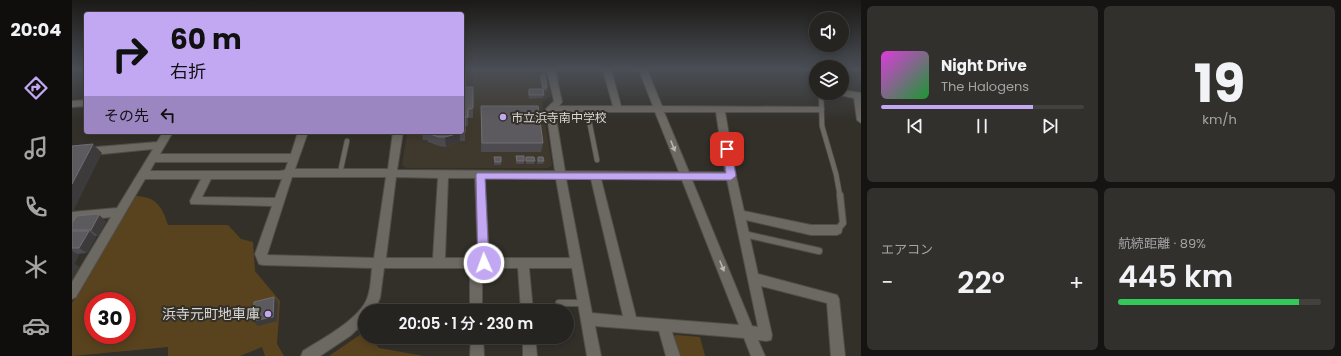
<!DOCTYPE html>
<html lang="ja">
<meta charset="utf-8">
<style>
:root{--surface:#262420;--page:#32302d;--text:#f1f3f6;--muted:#a4a4a5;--line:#42413e;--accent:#c2a8f3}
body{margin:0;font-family:Poppins,"Noto Sans JP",sans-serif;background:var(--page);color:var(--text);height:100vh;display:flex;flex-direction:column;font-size:15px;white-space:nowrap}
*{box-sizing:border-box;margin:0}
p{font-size:13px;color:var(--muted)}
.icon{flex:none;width:22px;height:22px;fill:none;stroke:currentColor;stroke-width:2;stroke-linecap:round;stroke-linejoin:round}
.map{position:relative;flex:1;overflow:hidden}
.details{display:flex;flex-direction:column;gap:6px;padding:6px;background:#151412;width:480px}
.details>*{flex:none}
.banner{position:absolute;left:12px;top:12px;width:380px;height:122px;border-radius:4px;box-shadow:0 2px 10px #0003,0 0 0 1px var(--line);background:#c2a8f3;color:#111;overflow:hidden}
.tools{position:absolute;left:737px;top:12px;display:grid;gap:8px}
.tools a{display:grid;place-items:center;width:40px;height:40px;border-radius:50%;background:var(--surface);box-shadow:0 2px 10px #0003,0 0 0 1px var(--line);font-size:20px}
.speed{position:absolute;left:12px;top:292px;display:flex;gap:8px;font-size:20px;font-weight:700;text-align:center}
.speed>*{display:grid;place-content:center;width:52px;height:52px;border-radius:50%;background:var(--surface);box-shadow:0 2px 10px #0003,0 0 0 1px var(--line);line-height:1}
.speed .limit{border:6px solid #d22;background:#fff;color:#111}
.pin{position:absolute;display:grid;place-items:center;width:34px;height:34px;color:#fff;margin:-17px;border-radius:8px;box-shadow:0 2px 6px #0006}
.me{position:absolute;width:44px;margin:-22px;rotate:358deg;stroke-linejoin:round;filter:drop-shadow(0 0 3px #0008)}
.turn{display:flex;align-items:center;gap:14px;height:84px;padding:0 20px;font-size:18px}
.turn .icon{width:52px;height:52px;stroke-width:2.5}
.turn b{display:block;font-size:28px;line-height:34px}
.then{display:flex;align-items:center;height:38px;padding:0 20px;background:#0003;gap:8px;font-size:15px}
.big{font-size:30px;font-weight:600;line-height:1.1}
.details .widget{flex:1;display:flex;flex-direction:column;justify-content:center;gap:6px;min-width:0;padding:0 14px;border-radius:6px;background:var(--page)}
.details .dial{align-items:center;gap:0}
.dial b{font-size:52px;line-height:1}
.song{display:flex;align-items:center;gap:12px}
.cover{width:48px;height:48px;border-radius:6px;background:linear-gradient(135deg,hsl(300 70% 55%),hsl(130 70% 35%))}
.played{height:4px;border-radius:2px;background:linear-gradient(90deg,var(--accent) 75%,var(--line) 75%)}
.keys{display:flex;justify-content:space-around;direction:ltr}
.heat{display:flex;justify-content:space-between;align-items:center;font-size:22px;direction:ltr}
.charge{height:6px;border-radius:3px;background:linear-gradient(90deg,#34c759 89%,var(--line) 0)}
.details .tiles{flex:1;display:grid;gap:6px;grid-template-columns:repeat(2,1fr)}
.trip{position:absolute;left:286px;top:304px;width:216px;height:40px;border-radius:20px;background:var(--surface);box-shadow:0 2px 10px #0003,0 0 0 1px var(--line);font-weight:600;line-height:40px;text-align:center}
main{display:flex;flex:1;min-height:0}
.dock{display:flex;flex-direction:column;width:72px;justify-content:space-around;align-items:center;background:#0f0e0d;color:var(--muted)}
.dock .icon{width:28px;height:28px}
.dock .selected{color:var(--accent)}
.dock b{font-size:18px;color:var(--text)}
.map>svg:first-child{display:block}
.built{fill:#3f382d}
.green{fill:#59431e;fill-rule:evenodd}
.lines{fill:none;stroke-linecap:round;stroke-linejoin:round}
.lane-far1-casing{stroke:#504e49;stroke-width:6}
.lane-casing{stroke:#504e49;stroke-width:8}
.street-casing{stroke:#504e49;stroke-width:2}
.lane-far1{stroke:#6c6862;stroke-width:4.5}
.lane{stroke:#6c6862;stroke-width:6}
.street{fill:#6c6862;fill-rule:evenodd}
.wall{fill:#4d4b50}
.shaded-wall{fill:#3c3a3b}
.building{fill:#5c5a5e;stroke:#706e71}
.oneway{fill:#b9b6b2}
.route{fill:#c2a8f3;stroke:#7e6d9e}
.poi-dot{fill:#c2a8f3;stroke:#33302a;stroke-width:1.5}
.labels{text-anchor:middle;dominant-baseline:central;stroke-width:4;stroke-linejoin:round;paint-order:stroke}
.poi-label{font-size:12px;fill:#dad8d5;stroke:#33302a;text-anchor:start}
.near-poi-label{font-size:14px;fill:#dad8d5;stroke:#33302a;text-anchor:end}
</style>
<main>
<nav class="dock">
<b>20:04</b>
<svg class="icon selected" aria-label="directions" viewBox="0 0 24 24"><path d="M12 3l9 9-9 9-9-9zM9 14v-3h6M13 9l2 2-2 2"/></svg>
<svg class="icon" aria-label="music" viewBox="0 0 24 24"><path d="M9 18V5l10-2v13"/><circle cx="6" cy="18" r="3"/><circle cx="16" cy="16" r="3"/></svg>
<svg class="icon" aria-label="phone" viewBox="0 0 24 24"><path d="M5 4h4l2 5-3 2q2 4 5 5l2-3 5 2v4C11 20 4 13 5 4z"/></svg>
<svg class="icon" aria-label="climate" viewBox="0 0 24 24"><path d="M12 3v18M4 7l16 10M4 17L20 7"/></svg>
<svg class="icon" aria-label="car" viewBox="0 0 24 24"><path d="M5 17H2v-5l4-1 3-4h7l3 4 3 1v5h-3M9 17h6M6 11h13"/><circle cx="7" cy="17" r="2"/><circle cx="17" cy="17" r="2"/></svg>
</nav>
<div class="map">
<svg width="789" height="356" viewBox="0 0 789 356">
<rect width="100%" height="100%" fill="#33302a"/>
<path class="built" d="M390 70H474L479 97 470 102 480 165 476 168H334L330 165 335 132H390Z"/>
<g class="green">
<path d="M64 196C84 197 90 206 96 225H156L169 239 181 242 183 271 208 301 205 344 212 356H193L190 347 168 356H96V347L0 356V303ZM21 301H55V335H21Z"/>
<path d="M292 332 293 337H297L307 348 352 356H257Z"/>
<path d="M604 335 628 337 633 356H605L601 337Z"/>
</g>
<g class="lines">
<defs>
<g id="lane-far1">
<path d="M749 93 750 126 764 174 768 196"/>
<path d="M515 110 525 160"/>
<path d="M268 173 275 141"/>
</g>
<g id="lane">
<path d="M765 230 771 223 768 195"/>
<path d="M672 234 747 251"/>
<path d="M488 311 487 303H511"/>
</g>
<g id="street">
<path d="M475 70H483L490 102 487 106H541L531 70H539L549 106H581L567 70H575L590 106 751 107 752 109 748 112H653L664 176 672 211 739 225H765L769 227 770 230 769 233 765 235H739L674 220 686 274 765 295 767 299 773 356H759L755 303 689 286 700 335 699 340 694 341 686 340 693 356H679L672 338 600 332 608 356H594L587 331 523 326 529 356H515L500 268H457L461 311H449L446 268H410V311H398V268H312L308 298 302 311H293V322L278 336 248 356H229L231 351C250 339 290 318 296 296 299 287 299 277 300 268L191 265 187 264 183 254 200 206 119 204 118 201 129 179H73L4 297 0 299V282L39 217 0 222V212L45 208 81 149 0 157V149L85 142 91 132H101L88 154H219L226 132H236L223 169H316L321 132H331L325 170 483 171 474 109 482 101ZM483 112H583L607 172 493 171ZM592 112H644L653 172H617ZM83 162H216L213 170 208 171H78ZM220 177H314L302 258 195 255ZM324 177 366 178 361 258H314ZM376 178H403L406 258H373ZM413 178 484 179 498 258H417ZM139 179H210L203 198 130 197ZM494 179H519L551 316 520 313ZM529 179 610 180 667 325 564 317ZM620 180H655L686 327 680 326Z"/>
<path d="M770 90 789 93V123L785 120 782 98 767 95 766 93H770Z"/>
<path d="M14 100V106L0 107V101Z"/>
<path d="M399 337H411L412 356H398Z"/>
<path d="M451 337H463L465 356H451Z"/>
</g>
</defs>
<use href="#lane-far1" class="lane-far1-casing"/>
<use href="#lane" class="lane-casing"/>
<use href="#street" class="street-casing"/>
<use href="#lane-far1" class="lane-far1"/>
<use href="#lane" class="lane"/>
<use href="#street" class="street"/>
</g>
<g class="wall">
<path d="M469 75 475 88V91H471L472 95 471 98 457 99 456 92 457 89H470L468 78Z"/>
<path d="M393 87H401V118H396V126H393V141H388V142L374 147 367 146 356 142 355 140H351L350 132H390Z"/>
<path d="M409 106 471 143 469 152H409Z"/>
<path d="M444 156 452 161V164H444Z"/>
<path d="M422 157 429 162V165H422Z"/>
<path d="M454 157 463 161 462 164H454L453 160Z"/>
<path d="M466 157 472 161 471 164H465V160Z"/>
<path d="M34 221 26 236H23L24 237 15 253 5 254 7 255 2 264 7 267 0 279V223Z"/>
</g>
<g class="shaded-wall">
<path d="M388 133V142L374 147 373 137Z"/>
<path d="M21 144 30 153 1 212 0 211V184Z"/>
<path d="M27 215 34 221 26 236 19 230Z"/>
<path d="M17 231 24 237 15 253 7 248Z"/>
<path d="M0 251 7 255 2 264 7 267 0 279Z"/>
<path d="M202 297 206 302 205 321 186 326 181 321Z"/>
</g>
<g class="building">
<path d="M390 70H393V87H401V108L396 109V117H393V132H390Z"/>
<path d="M469 75H473L475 88H471Z"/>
<path d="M457 89H471L472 95H457Z"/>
<path d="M409 106H466L471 143H410Z"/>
<path d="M354 132H388V133L373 137H367L355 133Z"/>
<path d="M21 144 0 184V146Z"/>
<path d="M444 156H452V161H445Z"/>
<path d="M422 157H429V162H423Z"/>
<path d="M454 157H462L463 161H454Z"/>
<path d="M466 157H471L472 161H466Z"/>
<path d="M25 214 27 215 19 230H0V223L5 216Z"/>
<path d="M0 231H17L7 248H0Z"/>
<path d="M202 297 201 317 181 321 182 302Z"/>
</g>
<defs><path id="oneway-solid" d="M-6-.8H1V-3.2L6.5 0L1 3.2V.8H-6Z"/></defs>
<g class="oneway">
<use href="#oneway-solid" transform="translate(601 146) rotate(68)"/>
<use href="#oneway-solid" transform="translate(650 266) rotate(68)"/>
</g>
<linearGradient id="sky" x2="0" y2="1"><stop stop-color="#1c1a17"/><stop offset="0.58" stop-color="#4a4e55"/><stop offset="1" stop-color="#4a4e55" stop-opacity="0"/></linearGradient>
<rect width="789" height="120" fill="url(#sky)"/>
<path class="route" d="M655 146 659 149 664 176 659 180 413 179 417 263 415 266 412 267 408 266 406 263 404 175 405 173H654L651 149Z"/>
<g class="poi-dot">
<circle cx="431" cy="117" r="4"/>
<circle cx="196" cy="314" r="4"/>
</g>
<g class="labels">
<g class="poi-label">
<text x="439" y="117">市立浜寺南中学校</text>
</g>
<g class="near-poi-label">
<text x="188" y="314">浜寺元町地車庫</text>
</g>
</g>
</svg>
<div class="tools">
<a><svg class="icon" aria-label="sound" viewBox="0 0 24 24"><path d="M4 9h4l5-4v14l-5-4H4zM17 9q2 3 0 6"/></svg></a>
<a><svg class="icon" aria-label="layers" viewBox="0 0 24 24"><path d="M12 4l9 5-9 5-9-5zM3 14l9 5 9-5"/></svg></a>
</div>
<div class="speed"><div class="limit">30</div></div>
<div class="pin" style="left:655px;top:149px;background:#d93025"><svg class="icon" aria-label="arrive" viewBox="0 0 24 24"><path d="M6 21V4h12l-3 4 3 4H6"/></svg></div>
<svg class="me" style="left:412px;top:263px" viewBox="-20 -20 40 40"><circle r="17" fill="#c2a8f3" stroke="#fff" stroke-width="3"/><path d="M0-11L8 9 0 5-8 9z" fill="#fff"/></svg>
<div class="trip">20:05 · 1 分 · 230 m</div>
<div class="banner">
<div class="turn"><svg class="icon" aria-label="right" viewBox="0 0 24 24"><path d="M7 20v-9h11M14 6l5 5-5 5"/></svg><div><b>60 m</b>右折</div></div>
<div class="then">その先<svg class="icon" aria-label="left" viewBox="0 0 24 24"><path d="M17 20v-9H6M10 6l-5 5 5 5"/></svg></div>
</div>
</div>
<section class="details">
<div class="tiles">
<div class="widget">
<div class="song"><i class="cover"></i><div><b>Night Drive</b><p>The Halogens</p></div></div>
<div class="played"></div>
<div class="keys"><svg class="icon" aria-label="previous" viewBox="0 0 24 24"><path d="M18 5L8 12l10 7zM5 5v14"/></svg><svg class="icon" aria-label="pause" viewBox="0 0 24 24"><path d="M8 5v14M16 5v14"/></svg><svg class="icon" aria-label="next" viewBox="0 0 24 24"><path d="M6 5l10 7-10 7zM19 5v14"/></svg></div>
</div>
<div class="widget dial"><b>19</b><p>km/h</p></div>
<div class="widget"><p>エアコン</p>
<div class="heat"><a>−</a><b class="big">22°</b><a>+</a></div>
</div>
<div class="widget"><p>航続距離 · 89%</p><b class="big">445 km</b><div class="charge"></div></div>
</div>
</section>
</main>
